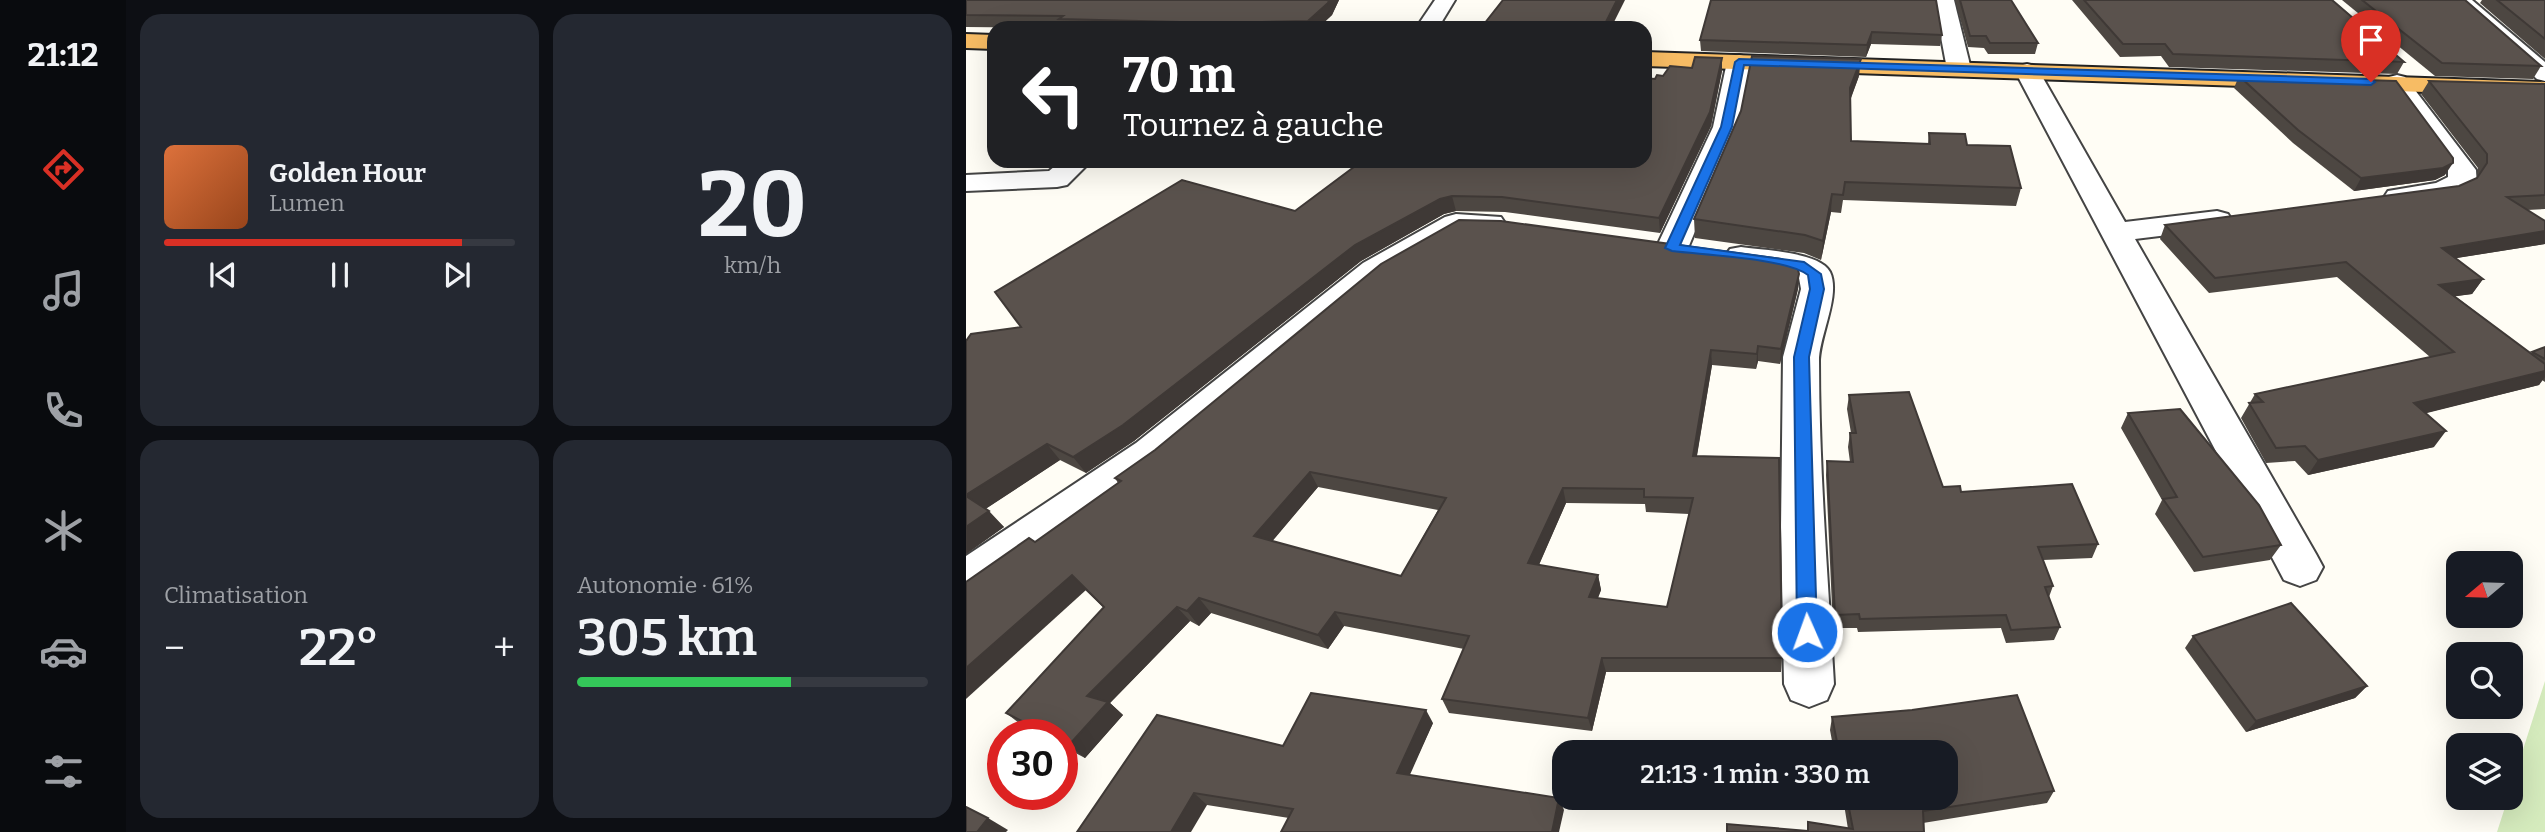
<!DOCTYPE html>
<html lang="fr">
<meta charset="utf-8">
<style>
:root{--surface:#171b24;--page:#242831;--text:#f1f3f6;--muted:#9ea1a6;--line:#363941;--accent:#d93025}
body{margin:0;font-family:Bitter,serif;background:var(--page);color:var(--text);height:100vh;display:flex;flex-direction:column;font-size:26px;white-space:nowrap}
*{box-sizing:border-box;margin:0}
p{font-size:23px;color:var(--muted)}
.icon{flex:none;width:38px;height:38px;fill:none;stroke:currentColor;stroke-width:2;stroke-linecap:round;stroke-linejoin:round}
.map{position:relative;flex:1;overflow:hidden}
.sheet{display:flex;flex-direction:column;gap:14px;padding:14px;background:#0d0f14;width:840px}
.sheet>*{flex:none}
.hud{position:absolute;left:21px;top:21px;width:665px;height:147px;border-radius:21px;box-shadow:0 7px 28px #0002;background:#202124;color:#fff;overflow:hidden}
.needle{width:46px;rotate:251deg}
.tools{position:absolute;left:1480px;top:551px;display:grid;gap:14px}
.tools a{display:grid;place-items:center;width:77px;height:77px;border-radius:14px;background:var(--surface);box-shadow:0 7px 28px #0002;font-size:35px}
.speed{position:absolute;left:21px;top:719px;display:flex;gap:14px;font-size:35px;font-weight:700;text-align:center}
.speed>*{display:grid;place-content:center;width:91px;height:91px;border-radius:50%;background:var(--surface);box-shadow:0 7px 28px #0002;line-height:1}
.speed .limit{border:10px solid #d22;background:#fff;color:#111}
.pin{position:absolute;display:grid;place-items:center;width:60px;height:60px;color:#fff;margin:-72px -30px;border-radius:50% 50% 50% 0;rotate:-45deg;box-shadow:0 0 7px #0007}
.pin .icon{rotate:45deg}
.me{position:absolute;width:77px;margin:-38px;rotate:358deg;stroke-linejoin:round;filter:drop-shadow(0 0 5px #0008)}
.turn{display:flex;align-items:center;gap:24px;height:147px;padding:0 21px;font-size:32px}
.turn .icon{width:91px;height:91px;stroke-width:2.5}
.turn b{display:block;font-size:49px;line-height:60px}
.big{font-size:52px;font-weight:600;line-height:1.1}
.sheet .widget{flex:1;display:flex;flex-direction:column;justify-content:center;gap:10px;min-width:0;padding:0 24px;border-radius:21px;background:var(--page)}
.sheet .dial{align-items:center;gap:0}
.dial b{font-size:91px;line-height:1}
.song{display:flex;align-items:center;gap:21px}
.cover{width:84px;height:84px;border-radius:10px;background:linear-gradient(135deg,hsl(20 70% 55%),hsl(20 70% 35%))}
.played{height:7px;border-radius:4px;background:linear-gradient(90deg,var(--accent) 85%,var(--line) 85%)}
.keys{display:flex;justify-content:space-around;direction:ltr}
.heat{display:flex;justify-content:space-between;align-items:center;font-size:38px;direction:ltr}
.charge{height:10px;border-radius:5px;background:linear-gradient(90deg,#34c759 61%,var(--line) 0)}
.sheet .tiles{flex:1;display:grid;gap:14px;grid-template-columns:repeat(2,1fr)}
.trip{position:absolute;left:586px;top:740px;width:406px;height:70px;border-radius:21px;background:var(--surface);box-shadow:0 7px 28px #0002;font-weight:600;line-height:70px;text-align:center}
main{display:flex;flex:1;min-height:0}
.menu{display:flex;flex-direction:column;width:126px;justify-content:space-around;align-items:center;background:#090b0e;color:var(--muted)}
.menu .icon{width:49px;height:49px}
.menu .active{color:var(--accent)}
.menu b{font-size:32px;color:var(--text)}
.map>svg:first-child{display:block}
.green{fill:#d5ebbd}
.lines{fill:none;stroke-linecap:round;stroke-linejoin:round}
.minor-casing{stroke:#444;stroke-width:4}
.trunk-casing{stroke:#222;stroke-width:4}
.minor{fill:#fff;fill-rule:evenodd}
.trunk{fill:#f7bc64;fill-rule:evenodd}
.wall{fill:#4d4742;fill-rule:evenodd}
.shaded-wall{fill:#3f3936}
.building{fill:#5a524d;stroke:#3f3936;stroke-width:2;fill-rule:evenodd}
.route{fill:#1a73e8;stroke:#114b97;stroke-width:2}
</style>
<main>
<nav class="menu">
<b>21:12</b>
<svg class="icon active" aria-label="directions" viewBox="0 0 24 24"><path d="M12 3l9 9-9 9-9-9zM9 14v-3h6M13 9l2 2-2 2"/></svg>
<svg class="icon" aria-label="music" viewBox="0 0 24 24"><path d="M9 18V5l10-2v13"/><circle cx="6" cy="18" r="3"/><circle cx="16" cy="16" r="3"/></svg>
<svg class="icon" aria-label="phone" viewBox="0 0 24 24"><path d="M5 4h4l2 5-3 2q2 4 5 5l2-3 5 2v4C11 20 4 13 5 4z"/></svg>
<svg class="icon" aria-label="climate" viewBox="0 0 24 24"><path d="M12 3v18M4 7l16 10M4 17L20 7"/></svg>
<svg class="icon" aria-label="car" viewBox="0 0 24 24"><path d="M5 17H2v-5l4-1 3-4h7l3 4 3 1v5h-3M9 17h6M6 11h13"/><circle cx="7" cy="17" r="2"/><circle cx="17" cy="17" r="2"/></svg>
<svg class="icon" aria-label="filters" viewBox="0 0 24 24"><path d="M4 7h16M4 17h16"/><circle cx="9" cy="7" r="2"/><circle cx="15" cy="17" r="2"/></svg>
</nav>
<section class="sheet">
<div class="tiles">
<div class="widget">
<div class="song"><i class="cover"></i><div><b>Golden Hour</b><p>Lumen</p></div></div>
<div class="played"></div>
<div class="keys"><svg class="icon" aria-label="previous" viewBox="0 0 24 24"><path d="M18 5L8 12l10 7zM5 5v14"/></svg><svg class="icon" aria-label="pause" viewBox="0 0 24 24"><path d="M8 5v14M16 5v14"/></svg><svg class="icon" aria-label="next" viewBox="0 0 24 24"><path d="M6 5l10 7-10 7zM19 5v14"/></svg></div>
</div>
<div class="widget dial"><b>20</b><p>km/h</p></div>
<div class="widget"><p>Climatisation</p>
<div class="heat"><a>−</a><b class="big">22°</b><a>+</a></div>
</div>
<div class="widget"><p>Autonomie · 61%</p><b class="big">305 km</b><div class="charge"></div></div>
</div>
</section>
<div class="map">
<svg width="1579" height="832" viewBox="0 0 1579 832">
<rect width="100%" height="100%" fill="#fffdf5"/>
<path class="green" d="M1579 681V832H1531L1542 798H1545V787Z"/>
<g class="lines">
<defs>
<g id="minor">
<path d="M469 0H489L472 28H450Z"/>
<path d="M968 0H988L1005 69 1001 74H985L981 69Z"/>
<path d="M1484 0H1506L1579 62V81L1571 79Z"/>
<path d="M773 55 781 57 785 62 773 127 722 248 717 255 706 257 695 255 690 248 747 127 761 62 765 57Z"/>
<path d="M1061 64 1069 66 1073 71 1159 222 1251 211 1262 214 1266 220 1262 226 1251 229 1169 239 1350 554 1357 567 1350 580 1334 586 1318 580 1049 71 1053 66Z"/>
<path d="M1431 75 1439 77 1510 170C1510 174 1511 178 1510 181 1504 201 1438 207 1422 203L1418 197 1422 191 1470 183 1482 177V170L1419 82 1423 77Z"/>
<path d="M95 161H125L101 185 91 187 0 191V175L83 171Z"/>
<path d="M490 214 535 217 539 223 535 229 496 232 419 277 198 463 16 594 0 599V556L170 443 397 263 479 217Z"/>
<path d="M775 247C796 250 854 252 864 272 875 295 853 336 853 361 853 468 862 577 868 684L861 700 843 707 825 700 818 684 815 528 817 357 835 289 833 278 828 274 764 263 759 256 764 249Z"/>
</g>
<g id="trunk">
<path d="M0 34 28 35V49L0 48Z"/>
<path d="M679 52 1579 82V96L679 66Z"/>
</g>
</defs>
<use href="#minor" class="minor-casing"/>
<use href="#trunk" class="trunk-casing"/>
<use href="#minor" class="minor"/>
<use href="#trunk" class="trunk"/>
</g>
<g class="wall">
<path d="M0 0H373L366 15 352 28H98L0 27Z"/>
<path d="M745 0 976 35 974 46 905 44 900 57 735 51 734 40Z"/>
<path d="M989 0H1045L1072 43 1069 54H1022L1018 48 1002 47Z"/>
<path d="M1106 0H1366L1438 62 1431 74 1203 67 1195 56 1154 57Z"/>
<path d="M1376 0H1499L1575 66 1567 79 1469 76Z"/>
<path d="M1516 0H1579V59L1514 3Z"/>
<path d="M756 71 745 126 694 233 539 212 490 211 478 214 395 261 168 441 120 473 94 460 19 509 38 527 0 554V341L55 327 329 211 697 76Z"/>
<path d="M893 76 884 101 885 141 962 144 963 133 1001 145 1055 188 1050 206 877 200 875 213 865 212 855 260 838 253 729 238 728 219Z"/>
<path d="M1273 76 1479 175 1469 180 1388 191 1327 143 1268 88Z"/>
<path d="M1463 81 1579 84V209L1561 210 1579 244 1490 258 1517 279 1506 294 1489 296 1565 354 1566 352 1579 347V382L1576 380 1573 385 1459 413 1468 447 1342 475 1329 461 1300 463 1275 418 1289 394 1464 357 1371 277 1243 293 1194 239 1199 225 1493 186 1511 178 1512 168 1455 94Z"/>
<path d="M833 274 832 289 814 364 792 361 790 369 746 365 731 456 816 658 815 672H640L626 731 483 713 476 699 498 649 378 626 362 649 245 613 233 626 224 621 144 703 157 715 119 758 96 746V735H75L57 726 40 713 138 608 69 542 152 483 149 478ZM352 487 472 510 435 576 306 541ZM600 503 679 504 680 512 723 514 701 607 632 598 635 590 632 575 573 565Z"/>
<path d="M883 395 977 487 995 492 1132 544 1126 558 1077 560 1087 586 1083 597 1094 627 1088 640 1040 643 1035 628 892 632 891 628H867L860 475 861 461 884 462 882 447 884 433H885L881 409Z"/>
<path d="M1162 413 1315 545 1304 560 1228 572 1189 514 1196 500 1155 428Z"/>
<path d="M1227 636 1401 686 1389 698 1280 732 1219 648Z"/>
<path d="M1051 695 1088 791 1081 803 957 823 958 832H761V824L841 831 842 822 882 829 877 798H980V752H868L864 730 866 717 946 710Z"/>
<path d="M467 723 443 775 598 810 323 818 241 805 111 832 317 746Z"/>
</g>
<g class="shaded-wall">
<path d="M363 0H373L366 15 352 28H345L342 21Z"/>
<path d="M651 0H659L645 28H637Z"/>
<path d="M906 32 905 44 900 57 901 45Z"/>
<path d="M756 58V71L745 126 694 233 693 218Z"/>
<path d="M895 59 893 76 882 105 884 88Z"/>
<path d="M1487 163 1479 175 1469 180 1388 191 1395 178Z"/>
<path d="M866 194 865 212 855 260 857 241Z"/>
<path d="M486 196 490 211 478 214 395 261 168 441 120 473 107 457 389 245 474 199Z"/>
<path d="M1579 231V244L1466 262 1476 248Z"/>
<path d="M833 274 832 289 814 364 815 349Z"/>
<path d="M1517 279 1506 294 1463 300 1473 285Z"/>
<path d="M792 346V361L790 369 791 354Z"/>
<path d="M745 350 746 365 728 472 727 456Z"/>
<path d="M1579 371V377L1573 385 1437 419 1448 403Z"/>
<path d="M1480 431 1468 447 1342 475 1352 460Z"/>
<path d="M81 444 94 460 15 512 0 497V495Z"/>
<path d="M344 472 352 487 298 551 288 536Z"/>
<path d="M597 488 600 503 567 578 562 563Z"/>
<path d="M23 511 38 527 0 554V527Z"/>
<path d="M106 575 120 590 0 699V668Z"/>
<path d="M632 575 635 590 626 612 623 597Z"/>
<path d="M233 598 245 613 233 626 221 611Z"/>
<path d="M211 607 224 621 144 703 157 715 119 758 103 745 121 696Z"/>
<path d="M369 612 378 626 362 649 352 635Z"/>
<path d="M636 658 640 672 626 731 622 718Z"/>
<path d="M1401 686 1389 698 1280 732 1290 721Z"/>
<path d="M460 710 467 723 439 786 431 773Z"/>
<path d="M228 793 241 805 225 832H205Z"/>
<path d="M593 798 598 810 593 832H586Z"/>
<path d="M22 818 42 830 40 832H11Z"/>
</g>
<g class="building">
<path d="M0 0H363L362 3 342 21 254 23 93 19 97 16 0 15Z"/>
<path d="M537 0H651L637 28H515Z"/>
<path d="M745 0H970L976 35 906 32 901 45 734 40Z"/>
<path d="M994 0H1045L1072 43H1024L1020 36H1004Z"/>
<path d="M1118 0H1366L1438 62 1207 54 1199 44H1157Z"/>
<path d="M1396 0H1499L1575 66 1476 63Z"/>
<path d="M1531 0H1579V39Z"/>
<path d="M786 56 895 59 884 88 885 141 964 144 963 133 999 134 1001 145 1044 146 1055 188 879 182 877 195 866 194 857 241 839 235 728 219 775 111Z"/>
<path d="M729 57 756 58 744 112 693 218 536 197 486 196 474 199 389 245 157 425 107 457 81 444 0 495V341L5 334 55 327 29 292 216 180 329 211 396 161H679V78L689 79 691 75 697 76 704 66 726 68Z"/>
<path d="M1273 76 1430 81 1487 158V163L1477 168 1395 178 1332 130Z"/>
<path d="M1463 81 1579 84V195L1541 197 1579 221V231L1476 248 1517 279 1473 285 1579 364V371L1448 403 1480 431 1352 460 1339 446 1310 448 1283 403 1297 402 1289 394 1488 352 1380 262 1249 278 1199 225 1493 186 1511 178 1521 163V154Z"/>
<path d="M493 220 535 221 815 259 831 265 833 274 815 349 792 346 791 354 745 350 727 456 813 458 816 658H636L622 718 476 699 503 636 369 612 352 635 233 598 221 611 211 607 121 696 142 702 103 745 96 741V735H84L40 713 138 607 106 575 0 668V582L63 538 69 542 155 481 149 478 189 450 415 264ZM344 472 480 498 435 576 288 536ZM597 488 678 489V497L727 498 701 607 623 597 632 575 562 563Z"/>
<path d="M1579 347V359L1566 352Z"/>
<path d="M943 392 977 487 994 486 995 492 1106 484 1132 544 1072 547 1087 586 1079 587 1094 627 1045 630 1040 615 894 619 893 614 869 615 861 461 887 462 884 433H890L883 395Z"/>
<path d="M1214 409 1293 505 1315 545 1237 557 1197 499 1211 497 1162 413Z"/>
<path d="M0 496 23 511 0 527Z"/>
<path d="M1325 603 1401 686 1290 721 1227 636Z"/>
<path d="M345 693 460 710 431 773 593 798 586 832H315L327 809 228 793 205 832H111L191 715 317 746Z"/>
<path d="M1051 695 1088 791 957 811 958 832H761V824L842 831V822L887 829 881 798H980V752H873L866 717 946 710Z"/>
<path d="M0 807 22 818 11 832H0Z"/>
</g>
<path class="route" d="M773 59 1405 79 1409 82 1405 85 778 65 766 127 714 245 838 262 855 274 858 289 843 357 851 632 848 638 841 641 834 638 831 632 828 357 844 289 842 275C820 258 737 255 706 251L699 248 755 127 769 62Z"/>
</svg>
<div class="tools">
<a><svg class="needle" viewBox="-14 -14 28 28"><path d="M0-13l5 13h-10z" fill="#e53935"/><path d="M0 13l5-13h-10z" fill="#9ea1a6"/></svg></a>
<a><svg class="icon" aria-label="search" viewBox="0 0 24 24"><circle cx="10" cy="10" r="6"/><path d="M15 15l6 6"/></svg></a>
<a><svg class="icon" aria-label="layers" viewBox="0 0 24 24"><path d="M12 4l9 5-9 5-9-5zM3 14l9 5 9-5"/></svg></a>
</div>
<div class="speed"><div class="limit">30</div></div>
<div class="pin" style="left:1405px;top:82px;background:#d93025"><svg class="icon" aria-label="arrive" viewBox="0 0 24 24"><path d="M6 21V4h12l-3 4 3 4H6"/></svg></div>
<svg class="me" style="left:841px;top:632px" viewBox="-20 -20 40 40"><circle r="17" fill="#1a73e8" stroke="#fff" stroke-width="3"/><path d="M0-11L8 9 0 5-8 9z" fill="#fff"/></svg>
<div class="trip">21:13 · 1 min · 330 m</div>
<div class="hud">
<div class="turn"><svg class="icon" aria-label="left" viewBox="0 0 24 24"><path d="M17 20v-9H6M10 6l-5 5 5 5"/></svg><div><b>70 m</b>Tournez à gauche</div></div>
</div>
</div>
</main>
